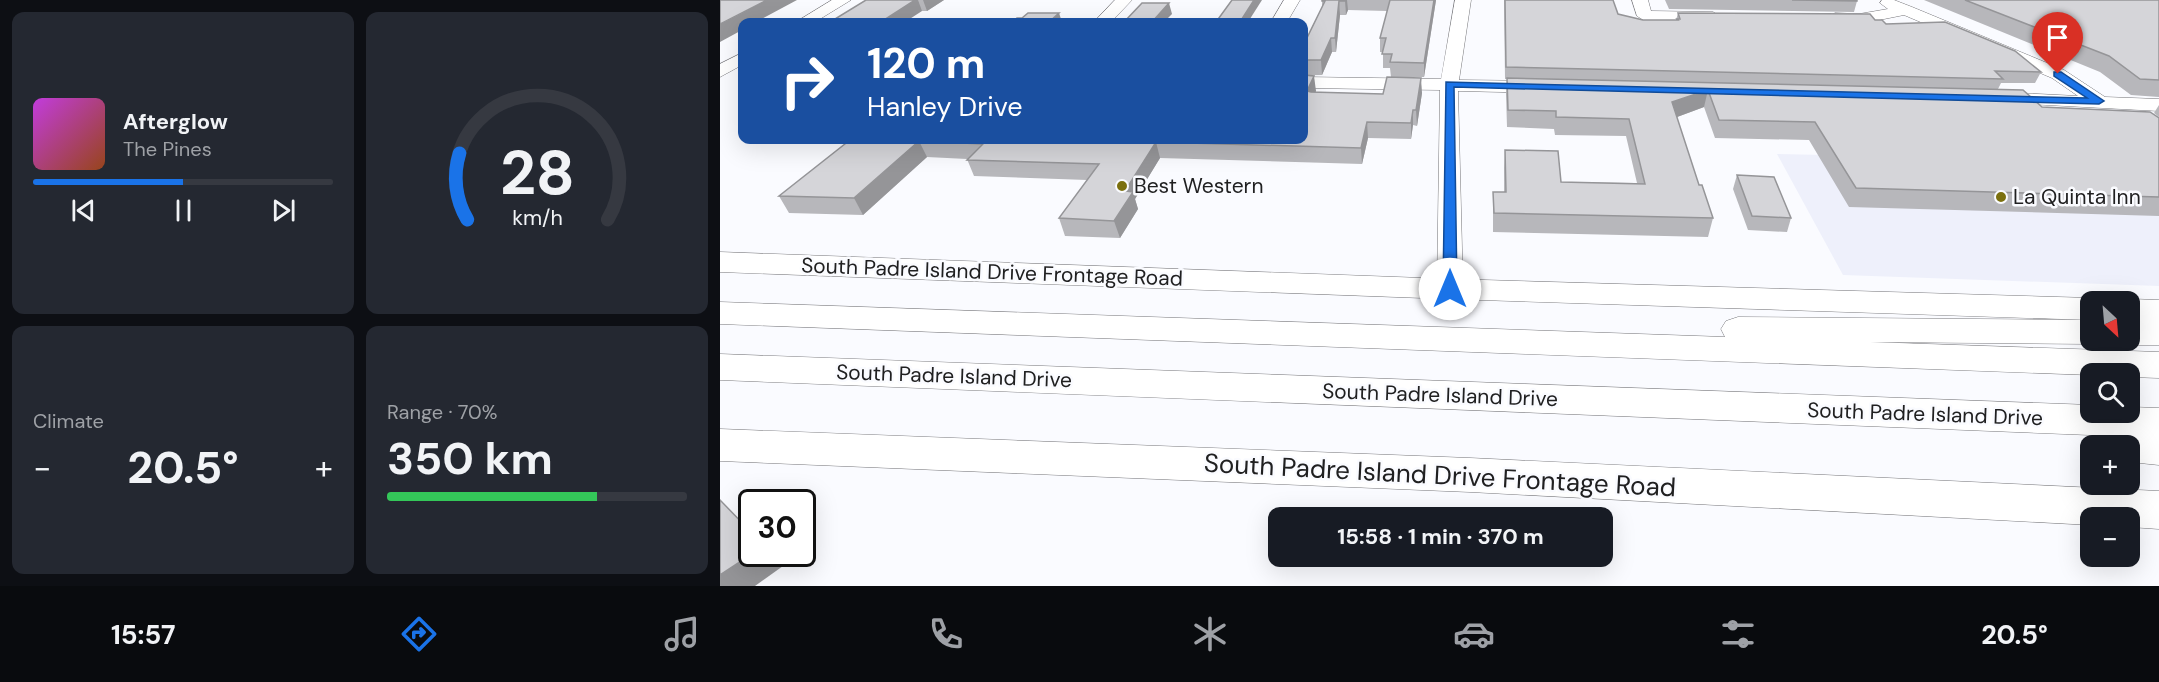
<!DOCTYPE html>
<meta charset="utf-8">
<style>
:root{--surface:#171b24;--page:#242831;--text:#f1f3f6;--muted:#9ea1a6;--line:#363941;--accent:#1a73e8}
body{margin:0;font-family:"DM Sans",sans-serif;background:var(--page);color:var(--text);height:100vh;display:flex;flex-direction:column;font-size:22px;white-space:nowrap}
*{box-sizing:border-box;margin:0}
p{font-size:20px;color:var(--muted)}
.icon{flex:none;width:33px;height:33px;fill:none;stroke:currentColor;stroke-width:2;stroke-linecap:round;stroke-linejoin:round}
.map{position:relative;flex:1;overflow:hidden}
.side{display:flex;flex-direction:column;gap:12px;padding:12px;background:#0d0f14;width:720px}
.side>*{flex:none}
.hud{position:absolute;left:18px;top:18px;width:570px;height:126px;border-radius:12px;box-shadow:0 6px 24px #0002;background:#1a4fa0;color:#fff;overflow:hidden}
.needle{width:39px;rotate:154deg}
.fabs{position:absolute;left:1360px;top:291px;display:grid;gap:12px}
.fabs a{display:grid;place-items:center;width:60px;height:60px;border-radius:12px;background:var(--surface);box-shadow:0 6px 24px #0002;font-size:30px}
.speed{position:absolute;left:18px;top:489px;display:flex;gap:12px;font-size:30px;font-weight:700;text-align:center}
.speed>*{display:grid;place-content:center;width:78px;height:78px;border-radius:50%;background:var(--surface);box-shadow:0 6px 24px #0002;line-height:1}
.speed .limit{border:3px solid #111;border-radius:9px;background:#fff;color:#111}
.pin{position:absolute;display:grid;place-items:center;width:51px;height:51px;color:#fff;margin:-62px -26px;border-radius:50% 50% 50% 0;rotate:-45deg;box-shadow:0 0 6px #0007}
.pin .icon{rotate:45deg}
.me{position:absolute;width:66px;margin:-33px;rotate:0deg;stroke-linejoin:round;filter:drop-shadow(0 0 4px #0008)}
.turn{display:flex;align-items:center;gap:21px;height:126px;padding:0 30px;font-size:27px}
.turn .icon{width:78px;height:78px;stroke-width:2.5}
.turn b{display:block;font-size:42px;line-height:51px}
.big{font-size:45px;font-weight:700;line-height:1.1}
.side .tile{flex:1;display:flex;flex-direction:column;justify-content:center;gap:9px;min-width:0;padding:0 21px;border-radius:12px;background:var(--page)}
.side .dial{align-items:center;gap:0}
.dial svg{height:156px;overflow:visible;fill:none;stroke:var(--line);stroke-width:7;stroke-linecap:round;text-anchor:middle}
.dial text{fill:var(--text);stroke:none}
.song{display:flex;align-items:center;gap:18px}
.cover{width:72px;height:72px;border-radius:9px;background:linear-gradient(135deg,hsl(290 70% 55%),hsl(20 70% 35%))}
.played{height:6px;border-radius:3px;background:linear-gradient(90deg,var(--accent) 50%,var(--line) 50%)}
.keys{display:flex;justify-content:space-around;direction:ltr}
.heat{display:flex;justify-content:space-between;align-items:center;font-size:33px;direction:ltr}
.charge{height:9px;border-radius:4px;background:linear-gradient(90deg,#34c759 70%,var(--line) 0)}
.side .tiles{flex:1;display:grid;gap:12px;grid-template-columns:repeat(2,1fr)}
.trip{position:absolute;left:548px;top:507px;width:345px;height:60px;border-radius:12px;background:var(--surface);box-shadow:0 6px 24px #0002;font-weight:700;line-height:60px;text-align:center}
.menu{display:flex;height:96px;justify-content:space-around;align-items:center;background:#090b0e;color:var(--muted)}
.menu .icon{width:42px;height:42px}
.menu .selected{color:var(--accent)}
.menu b{font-size:27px;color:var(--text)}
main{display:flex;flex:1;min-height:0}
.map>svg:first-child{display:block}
.built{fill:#eef0fb}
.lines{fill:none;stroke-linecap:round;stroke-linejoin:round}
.minor-casing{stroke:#76767a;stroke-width:1}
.secondary-casing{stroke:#76767a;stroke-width:1}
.motorway-casing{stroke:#76767a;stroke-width:1}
.minor{fill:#fff;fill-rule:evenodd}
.secondary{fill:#fff;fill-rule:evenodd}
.motorway{fill:#fff;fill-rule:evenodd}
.wall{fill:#b7b7bb}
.shaded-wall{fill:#959598}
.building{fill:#d5d5d9;stroke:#959598;stroke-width:1.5}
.route{fill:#1a73e8;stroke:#114b97;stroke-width:1.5}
.poi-dot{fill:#7b700f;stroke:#fafbff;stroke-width:2}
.labels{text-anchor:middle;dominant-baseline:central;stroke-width:5;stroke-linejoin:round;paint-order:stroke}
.poi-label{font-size:21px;fill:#202021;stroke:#fafbff;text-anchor:start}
.street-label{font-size:21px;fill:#202021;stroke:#fafbff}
.near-street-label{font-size:26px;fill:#202021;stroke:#fafbff}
</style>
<main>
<section class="side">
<div class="tiles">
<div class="tile">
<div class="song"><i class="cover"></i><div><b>Afterglow</b><p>The Pines</p></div></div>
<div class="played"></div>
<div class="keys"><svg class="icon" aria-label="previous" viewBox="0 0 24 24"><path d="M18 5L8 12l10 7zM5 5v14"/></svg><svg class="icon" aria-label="pause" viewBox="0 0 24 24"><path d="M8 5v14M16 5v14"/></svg><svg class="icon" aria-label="next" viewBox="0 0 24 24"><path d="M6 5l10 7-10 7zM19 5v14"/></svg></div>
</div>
<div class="tile dial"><svg viewBox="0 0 100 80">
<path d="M14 69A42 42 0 1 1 86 69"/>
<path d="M14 69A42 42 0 0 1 10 35" stroke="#1a73e8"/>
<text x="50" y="56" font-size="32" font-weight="700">28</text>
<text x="50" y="72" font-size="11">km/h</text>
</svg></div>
<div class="tile"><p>Climate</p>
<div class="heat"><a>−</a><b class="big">20.5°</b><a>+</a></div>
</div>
<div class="tile"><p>Range · 70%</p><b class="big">350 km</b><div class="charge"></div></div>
</div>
</section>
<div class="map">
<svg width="1439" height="586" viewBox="0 0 1439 586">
<rect width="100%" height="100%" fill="#fafbff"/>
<path class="built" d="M1057 154 1439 162V286L1123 275Z"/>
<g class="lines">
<defs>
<g id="minor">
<path d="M112 0H131L95 22H76Z"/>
<path d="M395 0H412L391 22H374Z"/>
<path d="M564 0H580L567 22H551Z"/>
<path d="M735 0H751L739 80 823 81 830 83 832 87 830 91 823 93 738 91 743 289 739 295 730 298 721 295 717 289 720 90 584 88V77L721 79Z"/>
<path d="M912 0H928L931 11 993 12 1001 17 993 22 925 21 917 16Z"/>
<path d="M1162 0H1174L1192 7 1344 70 1385 97 1439 99V111L1271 102 1268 98 1271 94 1278 92 1358 96 1332 78 1184 15 1139 24 1115 23 1107 18 1115 13 1139 14 1168 9 1160 3Z"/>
<path d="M22 53V65L0 77V64Z"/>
</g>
<g id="secondary">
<path d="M0 252 730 279 1371 298 1383 302H1371V320L730 299 0 272Z"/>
<path d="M1410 299 1439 300V322L1410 321V302H1400Z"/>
<path d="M0 429 750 458 1439 491V529L1410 527V518H1371V525L750 492 0 461Z"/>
</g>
<g id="motorway">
<path d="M0 302 1005 337 1001 329 1006 321 1018 317 1371 320V340H1383L1371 344 1150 342 1439 352V378L1410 377V374H1371V375L0 324Z"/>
<path d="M1410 321H1439V345H1410L1398 341 1410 340Z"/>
<path d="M0 354 1371 405V412H1410V407L1439 408V465L1410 462V446H1390L1395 436 0 380Z"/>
</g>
</defs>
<use href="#minor" class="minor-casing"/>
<use href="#secondary" class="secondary-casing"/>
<use href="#motorway" class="motorway-casing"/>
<use href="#minor" class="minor"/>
<use href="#secondary" class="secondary"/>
<use href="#motorway" class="motorway"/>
</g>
<g class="wall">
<path d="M146 0H224L207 11H202Z"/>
<path d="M602 0H716L704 77H671L670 68H663V52H660V38L667 11 628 10 626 15H620L616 52H612L602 75H584L596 91 595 92 663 94 702 93 697 126 693 125 691 139 648 138 642 164 440 158 415 199 418 209 400 238 345 236 339 218 367 180 254 176 247 159 207 157 143 215 69 213 59 196 130 140H584V44L602 7Z"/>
<path d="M784 0H893L898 14 923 20H956L958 13 1155 20 1321 72 1315 83H1281L1278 89 1322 107 1439 118V216L1129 207 1089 140 995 138 984 107 957 117 979 185 993 218 988 237 773 232V192H784V168L785 150 841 182 917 183 906 136 835 135 834 129 787 127 786 94 787 79H785Z"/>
<path d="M945 0H1137V1L1134 12 949 9Z"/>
<path d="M1204 0H1439V97L1411 95 1380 72Z"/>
<path d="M1439 105V117L1434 113Z"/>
<path d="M1017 175 1071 218 1067 232 1028 230 1013 189Z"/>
</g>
<g class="shaded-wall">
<path d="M47 0H77L36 22H22V30L0 42V24Z"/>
<path d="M195 0H198L202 11 185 22H161Z"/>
<path d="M203 0H224L207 11Z"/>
<path d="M534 0H542L528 22H520Z"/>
<path d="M625 0H627L628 10 626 15Z"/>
<path d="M714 0H716L704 77V63Z"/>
<path d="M619 1 620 15 616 52 615 38Z"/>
<path d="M449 3 452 14 444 22H432Z"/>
<path d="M339 13 342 22H329Z"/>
<path d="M611 38 612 52 602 75 601 60Z"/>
<path d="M594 76 596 91 589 106 587 91Z"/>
<path d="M701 78 702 93 697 126 696 110Z"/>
<path d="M988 90 984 107 949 120 952 102Z"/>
<path d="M693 110V125L691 139V123Z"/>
<path d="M647 122 648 138 642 164 641 148Z"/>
<path d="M199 141 207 157 143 215 134 198Z"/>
<path d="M436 142 440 158 415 199 418 209 400 238 394 221 405 191Z"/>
<path d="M32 554H51L63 566 35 586H0V575Z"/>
</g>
<g class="building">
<path d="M0 0H47L0 24Z"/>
<path d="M146 0H195L161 22H110Z"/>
<path d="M512 0H534L520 22H496Z"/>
<path d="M602 0H625V1H619L615 38H611L601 60H584V44L605 1H602Z"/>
<path d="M670 0H714L704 63 670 62 672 54H662L666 38H660Z"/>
<path d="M785 0H893L898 14 923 20H958L957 19H960L958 13 1150 14 1155 20H1162L1166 24 1225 22 1295 51 1321 72 1275 71 1283 79 786 67Z"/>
<path d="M1072 0H1137V1Z"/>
<path d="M1245 0H1439V80L1420 79 1389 56Z"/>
<path d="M422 3H449L432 22H404Z"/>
<path d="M308 13H339L329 22H292L297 18H302Z"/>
<path d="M584 75 594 76 587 91 591 92 663 94 667 77 701 78 696 110H693L691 123 647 122 641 148 436 142 405 191 413 192 394 221 339 218 379 164 247 160 263 144 199 141 134 198 59 196 130 140H584Z"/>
<path d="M787 78 1303 90 1322 107 1430 112 1439 118V197L1136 188 1095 122 999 120 988 90 952 102 979 185H982L993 218 774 213 773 192H786L785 150 838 151 841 182 925 184 909 119 836 117V111L788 110Z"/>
<path d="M1017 175 1054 177 1071 218 1032 216Z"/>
<path d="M0 500 32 533V554L0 575Z"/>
</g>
<path class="route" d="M1334 72H1341L1384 101 1379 104 734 87 737 289 730 293 723 289 726 82 1367 98 1334 76Z"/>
<g class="poi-dot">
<circle cx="402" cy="186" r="6"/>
<circle cx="1281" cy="197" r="6"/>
</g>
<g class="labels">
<g class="poi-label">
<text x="414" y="186">Best Western</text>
<text x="1293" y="197">La Quinta Inn</text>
</g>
<g class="street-label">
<text transform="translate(272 272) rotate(2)">South Padre Island Drive Frontage Road</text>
<text transform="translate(234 376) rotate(2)">South Padre Island Drive</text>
<text transform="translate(720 395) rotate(2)">South Padre Island Drive</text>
<text transform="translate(1205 414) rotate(2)">South Padre Island Drive</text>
</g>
<g class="near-street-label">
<text transform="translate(720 475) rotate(3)">South Padre Island Drive Frontage Road</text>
</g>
</g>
</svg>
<div class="fabs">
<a><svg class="needle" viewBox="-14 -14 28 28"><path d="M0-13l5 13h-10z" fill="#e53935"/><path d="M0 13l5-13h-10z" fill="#9ea1a6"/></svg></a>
<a><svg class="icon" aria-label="search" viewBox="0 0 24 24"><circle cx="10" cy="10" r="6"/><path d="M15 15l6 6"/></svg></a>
<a>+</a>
<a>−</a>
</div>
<div class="speed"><div class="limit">30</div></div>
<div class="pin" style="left:1338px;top:74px;background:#d93025"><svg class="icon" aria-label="arrive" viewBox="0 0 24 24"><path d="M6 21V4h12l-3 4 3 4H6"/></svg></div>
<svg class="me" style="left:730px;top:289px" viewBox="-20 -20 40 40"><circle r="19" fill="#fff"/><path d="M0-13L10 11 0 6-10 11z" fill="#1a73e8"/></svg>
<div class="trip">15:58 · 1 min · 370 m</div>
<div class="hud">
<div class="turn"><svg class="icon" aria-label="right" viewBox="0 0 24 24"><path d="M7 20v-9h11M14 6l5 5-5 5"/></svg><div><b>120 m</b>Hanley Drive</div></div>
</div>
</div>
</main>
<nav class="menu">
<b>15:57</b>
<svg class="icon selected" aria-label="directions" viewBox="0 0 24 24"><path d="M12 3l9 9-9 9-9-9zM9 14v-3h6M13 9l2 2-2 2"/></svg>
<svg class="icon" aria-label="music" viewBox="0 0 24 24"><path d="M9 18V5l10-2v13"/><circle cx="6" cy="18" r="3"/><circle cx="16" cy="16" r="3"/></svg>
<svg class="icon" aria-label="phone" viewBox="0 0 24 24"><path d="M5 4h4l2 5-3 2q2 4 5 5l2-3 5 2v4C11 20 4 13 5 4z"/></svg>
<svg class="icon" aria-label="climate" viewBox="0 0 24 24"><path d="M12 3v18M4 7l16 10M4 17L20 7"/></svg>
<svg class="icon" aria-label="car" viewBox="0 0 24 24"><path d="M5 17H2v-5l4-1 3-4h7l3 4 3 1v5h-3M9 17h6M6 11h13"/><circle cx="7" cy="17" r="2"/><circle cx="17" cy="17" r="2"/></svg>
<svg class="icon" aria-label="filters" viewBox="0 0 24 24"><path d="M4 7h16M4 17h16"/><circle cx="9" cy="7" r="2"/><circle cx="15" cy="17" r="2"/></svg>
<b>20.5°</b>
</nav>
